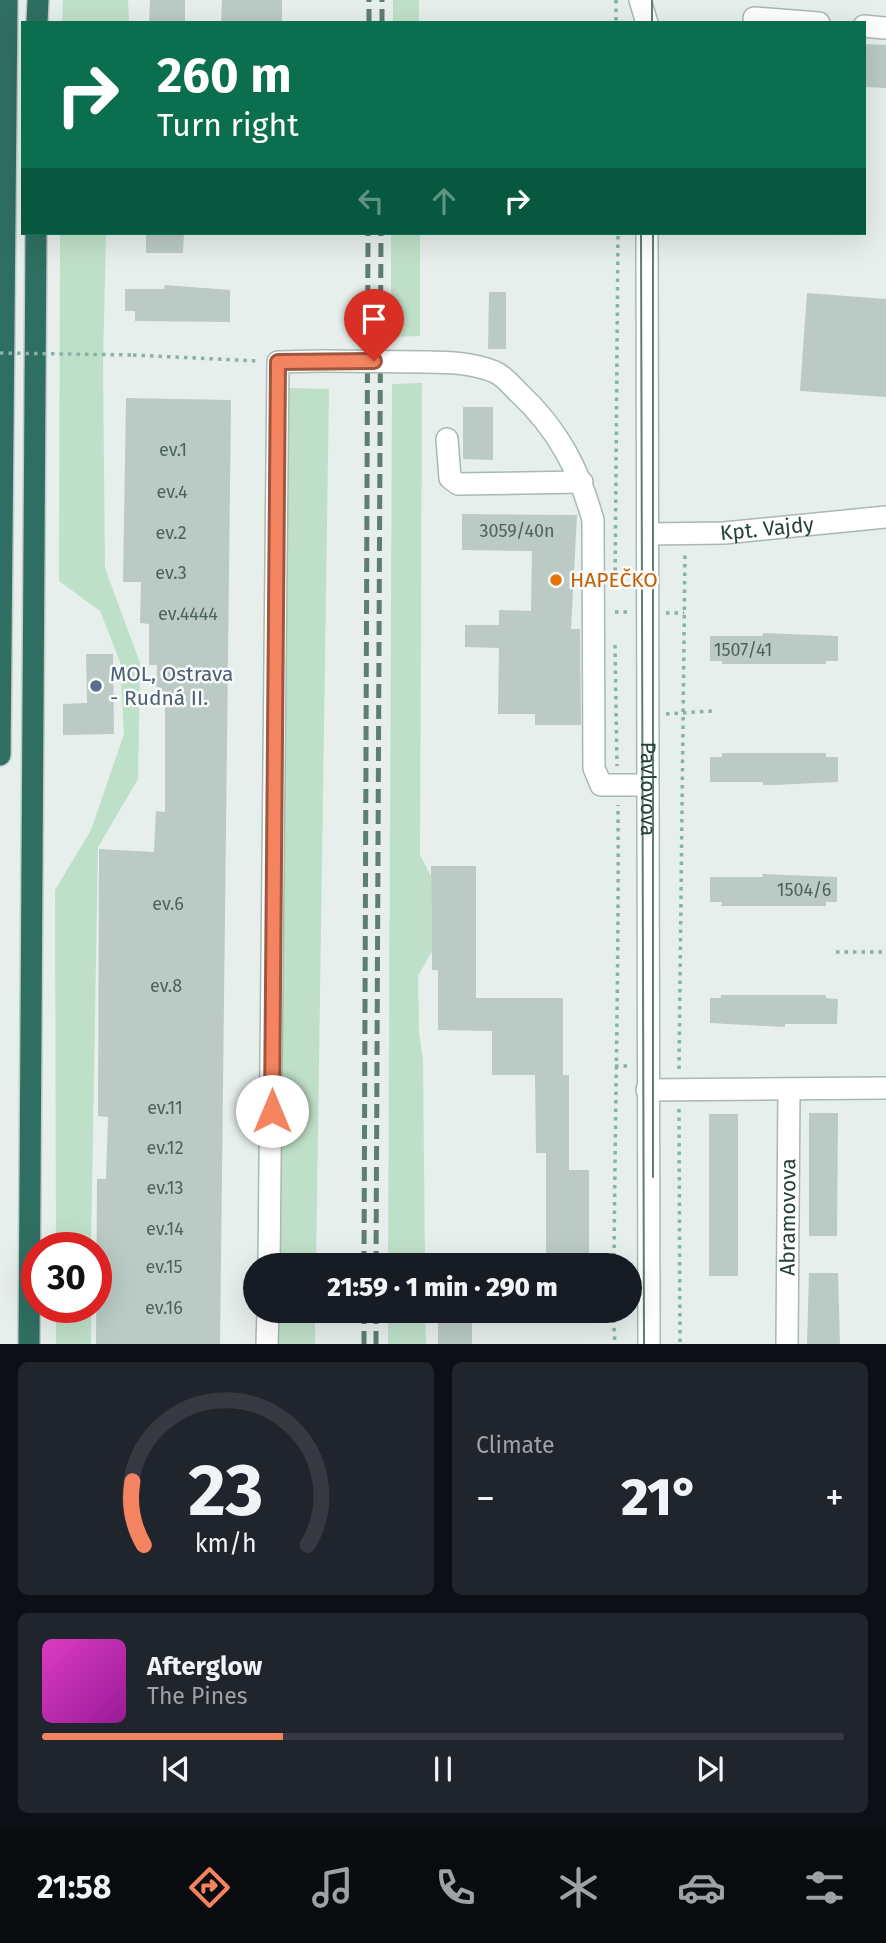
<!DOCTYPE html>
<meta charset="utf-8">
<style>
:root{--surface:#171b24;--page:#20242c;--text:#f1f3f6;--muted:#9ea1a6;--line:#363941;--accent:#f4845f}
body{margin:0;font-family:"Fira Sans",sans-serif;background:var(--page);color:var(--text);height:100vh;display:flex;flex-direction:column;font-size:26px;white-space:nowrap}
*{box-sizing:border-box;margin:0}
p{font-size:23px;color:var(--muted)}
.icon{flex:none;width:38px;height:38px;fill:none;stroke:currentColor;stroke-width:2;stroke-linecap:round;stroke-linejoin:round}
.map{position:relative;height:1344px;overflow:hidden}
.sheet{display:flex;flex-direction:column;gap:18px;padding:18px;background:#0d0f14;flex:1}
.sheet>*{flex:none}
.banner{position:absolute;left:21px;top:21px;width:845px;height:214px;border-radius:0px;box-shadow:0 7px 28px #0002;background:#0b6e4f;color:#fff;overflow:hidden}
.speed{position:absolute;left:21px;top:1232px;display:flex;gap:14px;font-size:35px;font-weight:700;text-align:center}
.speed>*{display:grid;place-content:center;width:91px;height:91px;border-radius:50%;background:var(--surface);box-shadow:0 7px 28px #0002;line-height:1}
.speed .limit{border:10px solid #d22;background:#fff;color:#111}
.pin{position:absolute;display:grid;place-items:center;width:60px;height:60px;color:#fff;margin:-72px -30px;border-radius:50% 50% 50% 0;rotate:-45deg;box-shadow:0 0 7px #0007}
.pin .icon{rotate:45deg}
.me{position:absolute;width:77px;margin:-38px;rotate:0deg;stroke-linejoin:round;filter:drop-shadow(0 0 5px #0008)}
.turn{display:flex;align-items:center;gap:24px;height:147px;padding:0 21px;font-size:32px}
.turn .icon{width:91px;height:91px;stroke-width:2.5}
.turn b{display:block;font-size:49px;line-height:60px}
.lanes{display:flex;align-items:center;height:66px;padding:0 21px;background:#0003;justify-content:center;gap:35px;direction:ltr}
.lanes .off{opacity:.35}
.big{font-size:52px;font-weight:800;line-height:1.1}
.sheet .card{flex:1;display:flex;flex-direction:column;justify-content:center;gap:10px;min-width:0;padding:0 24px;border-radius:10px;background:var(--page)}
.sheet .dial{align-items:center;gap:0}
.dial svg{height:182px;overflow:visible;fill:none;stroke:var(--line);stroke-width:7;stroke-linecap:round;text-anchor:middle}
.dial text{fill:var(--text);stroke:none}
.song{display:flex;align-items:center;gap:21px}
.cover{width:84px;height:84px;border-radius:10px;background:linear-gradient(135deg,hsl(310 70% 55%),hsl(300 70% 35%))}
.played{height:7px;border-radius:4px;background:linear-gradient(90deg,var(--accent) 30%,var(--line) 30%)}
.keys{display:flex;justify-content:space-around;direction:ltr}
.heat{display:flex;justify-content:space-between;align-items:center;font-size:38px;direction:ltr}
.sheet .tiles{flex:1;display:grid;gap:18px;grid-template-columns:1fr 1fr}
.card:last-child{grid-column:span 2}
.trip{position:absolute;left:243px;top:1253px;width:399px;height:70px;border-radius:35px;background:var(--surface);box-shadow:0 7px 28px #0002;font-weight:800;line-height:70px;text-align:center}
.tabs{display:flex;height:112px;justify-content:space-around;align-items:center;background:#090b0e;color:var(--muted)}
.tabs .icon{width:49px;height:49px}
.tabs .current{color:var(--accent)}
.tabs b{font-size:32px;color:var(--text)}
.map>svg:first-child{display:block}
.green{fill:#bfe0c8}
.building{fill:#bbcac4}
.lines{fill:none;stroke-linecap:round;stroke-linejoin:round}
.minor-casing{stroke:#a8b8b2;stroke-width:24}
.highway-casing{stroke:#c2cac8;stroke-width:24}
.path{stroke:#86b3a5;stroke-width:3.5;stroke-dasharray:3.5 5;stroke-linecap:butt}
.minor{stroke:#fff;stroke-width:21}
.highway{stroke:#2f6f62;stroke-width:21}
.tram{stroke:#5f7d75;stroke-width:2}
.rail{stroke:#5f7d75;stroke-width:5;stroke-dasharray:14 7;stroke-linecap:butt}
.minor-bridge-casing{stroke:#a8b8b2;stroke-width:24;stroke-linecap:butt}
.path-bridge{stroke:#86b3a5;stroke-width:3.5;stroke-dasharray:3.5 5;stroke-linecap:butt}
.minor-bridge{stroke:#fff;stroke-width:21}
.route-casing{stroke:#9f563e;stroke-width:18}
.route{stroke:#f4845f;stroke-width:12}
.food-dot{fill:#e8710a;stroke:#f7fbf9;stroke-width:2.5}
.service-dot{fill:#5c6f8a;stroke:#f7fbf9;stroke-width:2.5}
.labels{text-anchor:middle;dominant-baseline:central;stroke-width:5;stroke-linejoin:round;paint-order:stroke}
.number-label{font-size:18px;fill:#4a645c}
.street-label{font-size:21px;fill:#24423a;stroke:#f7fbf9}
.food-label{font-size:21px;fill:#c56008;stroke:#f7fbf9;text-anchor:start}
.service-label{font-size:21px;fill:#4e5e75;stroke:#f7fbf9;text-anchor:start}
</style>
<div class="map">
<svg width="886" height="1345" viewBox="0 0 886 1345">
<rect width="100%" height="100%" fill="#e6efeb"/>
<g class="green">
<path d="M63 0H128L129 23H62Z"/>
<rect x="393" y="0" width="26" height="23"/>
<path d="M60 233H106L103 365 105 568 140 663 138 779 98 847 91 1248H56L55 890 91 830 124 734 120 662 100 611 59 581Z"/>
<path d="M391 233H420V336L391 337Z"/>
<path d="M422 383 420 855 431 876 432 951 418 976 419 1032 423 1060 425 1265H388L392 384Z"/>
<path d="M286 388 329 389 316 1265H279Z"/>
<rect x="56" y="1307" width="35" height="37"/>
<rect x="279" y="1311" width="36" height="33"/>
<path d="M388 1311H425L426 1344H388Z"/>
</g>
<g class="building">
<path d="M150 0H185V23H149Z"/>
<path d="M222 0H282V23H221Z"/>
<path d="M864 44 886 45V88L864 87Z"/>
<path d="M146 233H184L183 253H146Z"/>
<path d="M165 285 230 290V322L135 321V311H125V289H164Z"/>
<path d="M489 292H506V349H488Z"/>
<path d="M807 293 886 299V397L800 391Z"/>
<path d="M126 398 231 400 220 1345H96L97 1179H106L108 1117 98 1116 99 849 154 852 156 811 165 812V707L156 706 157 665H149V624L140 623 141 582H123Z"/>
<path d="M463 407H493V460L463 459Z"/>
<path d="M462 514 577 515 571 629H580L581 725H535V714H498L499 648 465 647V625H499V610L531 611 532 551 462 550Z"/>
<path d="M763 633 838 636V661H826V664H722V661H710V636H763Z"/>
<path d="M86 654H113L114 734 63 735V704L87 703Z"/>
<path d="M722 753H826V757H838V782L774 785H763V782H710V757H722Z"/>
<path d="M431 866H476V998H563V1075H569V1170H589V1265H546V1153H536L535 1075H492V1031L438 1030V970H432Z"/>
<path d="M762 874 837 877V902H826V906H721L722 902H710V877H763Z"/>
<path d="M721 995H826V998L838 999 837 1024H785V1027L710 1023V998H721Z"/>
<path d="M809 1113H838L837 1236H809Z"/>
<rect x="709" y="1114" width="29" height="162"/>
<path d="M809 1273H838L840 1345H807Z"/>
<rect x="438" y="1311" width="34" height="34"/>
</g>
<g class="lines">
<defs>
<g id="minor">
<path d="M640 0 647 23"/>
<path d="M754 18 819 23"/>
<path d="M864 26 884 28"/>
<path id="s1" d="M647 233 649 1345"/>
<path d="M426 362C449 362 473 363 495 372 504 376 512 386 519 393 558 429 579 470 593 520L594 768 601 785H647"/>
<path d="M447 439 450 478 458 484 582 482"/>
<path id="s2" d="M648 534 724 533 886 517"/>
<path d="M647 1090 886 1088"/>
<path d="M269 1265 278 362 322 361"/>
<path d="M267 1345 268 1311"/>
<path id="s3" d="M787 1345 789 1089"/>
</g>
<g id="highway">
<path d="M37 23 38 0"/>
<path d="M0 755 7 0"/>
<path d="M29 1345 36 233"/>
</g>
</defs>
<use href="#minor" class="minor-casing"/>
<use href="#highway" class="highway-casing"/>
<g class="path">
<path d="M616 0V23"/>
<path d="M133 355 258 361"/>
<path d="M615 588 618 233"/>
<path d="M615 612H630"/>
<path d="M666 613H684"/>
<path d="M615 645 617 766"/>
<path d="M666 714 712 711"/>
<path d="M836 952H886"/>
<path d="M615 1066H630"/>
<path d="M679 1069 685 552"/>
<path d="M679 1109 680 1345"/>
<path d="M614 1265C615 1112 619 959 618 805"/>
<path d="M613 1311 615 1345"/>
</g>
<use href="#minor" class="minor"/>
<use href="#highway" class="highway"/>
<g class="tram">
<path d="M652 0V23"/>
<path d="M641 233 644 1345"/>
<path d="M653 233V1177"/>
</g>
<g class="rail">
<path d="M369 23V0"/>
<path d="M382 23V0"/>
<path d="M364 1265 368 233"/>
<path d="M376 1265 381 233"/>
<path d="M364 1345V1311"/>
<path d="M376 1345V1311"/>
</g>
<defs>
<path id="minor-bridge" d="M322 361 426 362"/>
</defs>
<use href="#minor-bridge" class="minor-bridge-casing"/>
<path class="path-bridge" d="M0 353 133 355"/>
<use href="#minor-bridge" class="minor-bridge"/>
</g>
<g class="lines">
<defs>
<path id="route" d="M272 1111 278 362 374 361"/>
</defs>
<use href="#route" class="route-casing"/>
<use href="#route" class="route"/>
</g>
<circle class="food-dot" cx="556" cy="580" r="7"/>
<circle class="service-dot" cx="96" cy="686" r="7"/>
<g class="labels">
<g class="number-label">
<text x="173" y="450">ev.1</text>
<text x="172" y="492">ev.4</text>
<text x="517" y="531">3059/40n</text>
<text x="171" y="533">ev.2</text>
<text x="171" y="573">ev.3</text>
<text x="188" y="614">ev.4444</text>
<text x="743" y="650">1507/41</text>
<text x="804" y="890">1504/6</text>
<text x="168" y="904">ev.6</text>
<text x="166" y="986">ev.8</text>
<text x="165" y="1108">ev.11</text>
<text x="165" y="1148">ev.12</text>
<text x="165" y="1188">ev.13</text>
<text x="165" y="1229">ev.14</text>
<text x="164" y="1267">ev.15</text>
<text x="164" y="1308">ev.16</text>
</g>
<g class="street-label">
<text stroke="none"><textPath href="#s2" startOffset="119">Kpt. Vajdy</textPath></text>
<text stroke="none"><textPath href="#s1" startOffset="556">Pavlovova</textPath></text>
<text stroke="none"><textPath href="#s3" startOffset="128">Abramovova</textPath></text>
</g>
<g class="food-label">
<text x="570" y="580">HAPEČKO</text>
</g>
<g class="service-label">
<text x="110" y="674">MOL, Ostrava<tspan x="110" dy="24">- Rudná II.</tspan></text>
</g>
</g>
</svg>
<div class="speed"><div class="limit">30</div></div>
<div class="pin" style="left:374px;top:361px;background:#d93025"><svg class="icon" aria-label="arrive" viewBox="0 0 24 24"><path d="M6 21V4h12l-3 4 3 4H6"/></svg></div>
<svg class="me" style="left:272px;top:1111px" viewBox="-20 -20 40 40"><circle r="19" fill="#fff"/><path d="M0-13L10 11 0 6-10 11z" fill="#f4845f"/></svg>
<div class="trip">21:59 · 1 min · 290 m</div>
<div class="banner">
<div class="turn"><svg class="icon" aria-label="right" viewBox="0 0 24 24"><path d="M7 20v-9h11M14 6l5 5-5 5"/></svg><div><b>260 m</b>Turn right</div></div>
<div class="lanes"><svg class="icon off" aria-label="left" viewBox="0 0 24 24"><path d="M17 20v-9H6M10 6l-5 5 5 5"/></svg><svg class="icon off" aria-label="ahead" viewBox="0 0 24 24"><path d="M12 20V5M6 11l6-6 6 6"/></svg><svg class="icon" aria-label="right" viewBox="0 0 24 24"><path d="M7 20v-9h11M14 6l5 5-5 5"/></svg></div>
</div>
</div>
<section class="sheet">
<div class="tiles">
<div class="card dial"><svg viewBox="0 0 100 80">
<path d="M14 69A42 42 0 1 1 86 69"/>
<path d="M14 69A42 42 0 0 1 9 41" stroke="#f4845f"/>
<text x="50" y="56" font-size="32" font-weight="700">23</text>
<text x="50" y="72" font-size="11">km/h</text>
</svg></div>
<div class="card"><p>Climate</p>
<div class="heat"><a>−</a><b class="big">21°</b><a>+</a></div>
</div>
<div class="card">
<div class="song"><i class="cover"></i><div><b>Afterglow</b><p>The Pines</p></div></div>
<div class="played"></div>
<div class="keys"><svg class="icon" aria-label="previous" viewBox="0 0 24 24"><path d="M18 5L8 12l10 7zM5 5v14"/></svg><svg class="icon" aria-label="pause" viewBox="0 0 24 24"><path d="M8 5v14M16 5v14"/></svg><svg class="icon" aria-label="next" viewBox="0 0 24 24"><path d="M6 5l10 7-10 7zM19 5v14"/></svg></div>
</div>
</div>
</section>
<nav class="tabs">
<b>21:58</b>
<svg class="icon current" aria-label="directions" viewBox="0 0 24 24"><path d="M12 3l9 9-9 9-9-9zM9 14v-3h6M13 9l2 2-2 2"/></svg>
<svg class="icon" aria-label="music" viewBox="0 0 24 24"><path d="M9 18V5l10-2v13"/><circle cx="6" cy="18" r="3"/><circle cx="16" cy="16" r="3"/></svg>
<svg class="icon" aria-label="phone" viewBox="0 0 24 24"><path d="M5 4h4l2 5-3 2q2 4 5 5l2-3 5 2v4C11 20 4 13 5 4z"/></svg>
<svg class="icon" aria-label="climate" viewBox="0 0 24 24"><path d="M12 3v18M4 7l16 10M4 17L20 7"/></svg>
<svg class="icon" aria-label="car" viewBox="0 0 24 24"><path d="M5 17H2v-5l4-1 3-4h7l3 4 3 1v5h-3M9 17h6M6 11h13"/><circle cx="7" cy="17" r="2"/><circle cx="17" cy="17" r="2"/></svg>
<svg class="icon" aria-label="filters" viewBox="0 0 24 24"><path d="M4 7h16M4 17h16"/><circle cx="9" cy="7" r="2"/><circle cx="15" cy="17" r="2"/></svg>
</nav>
